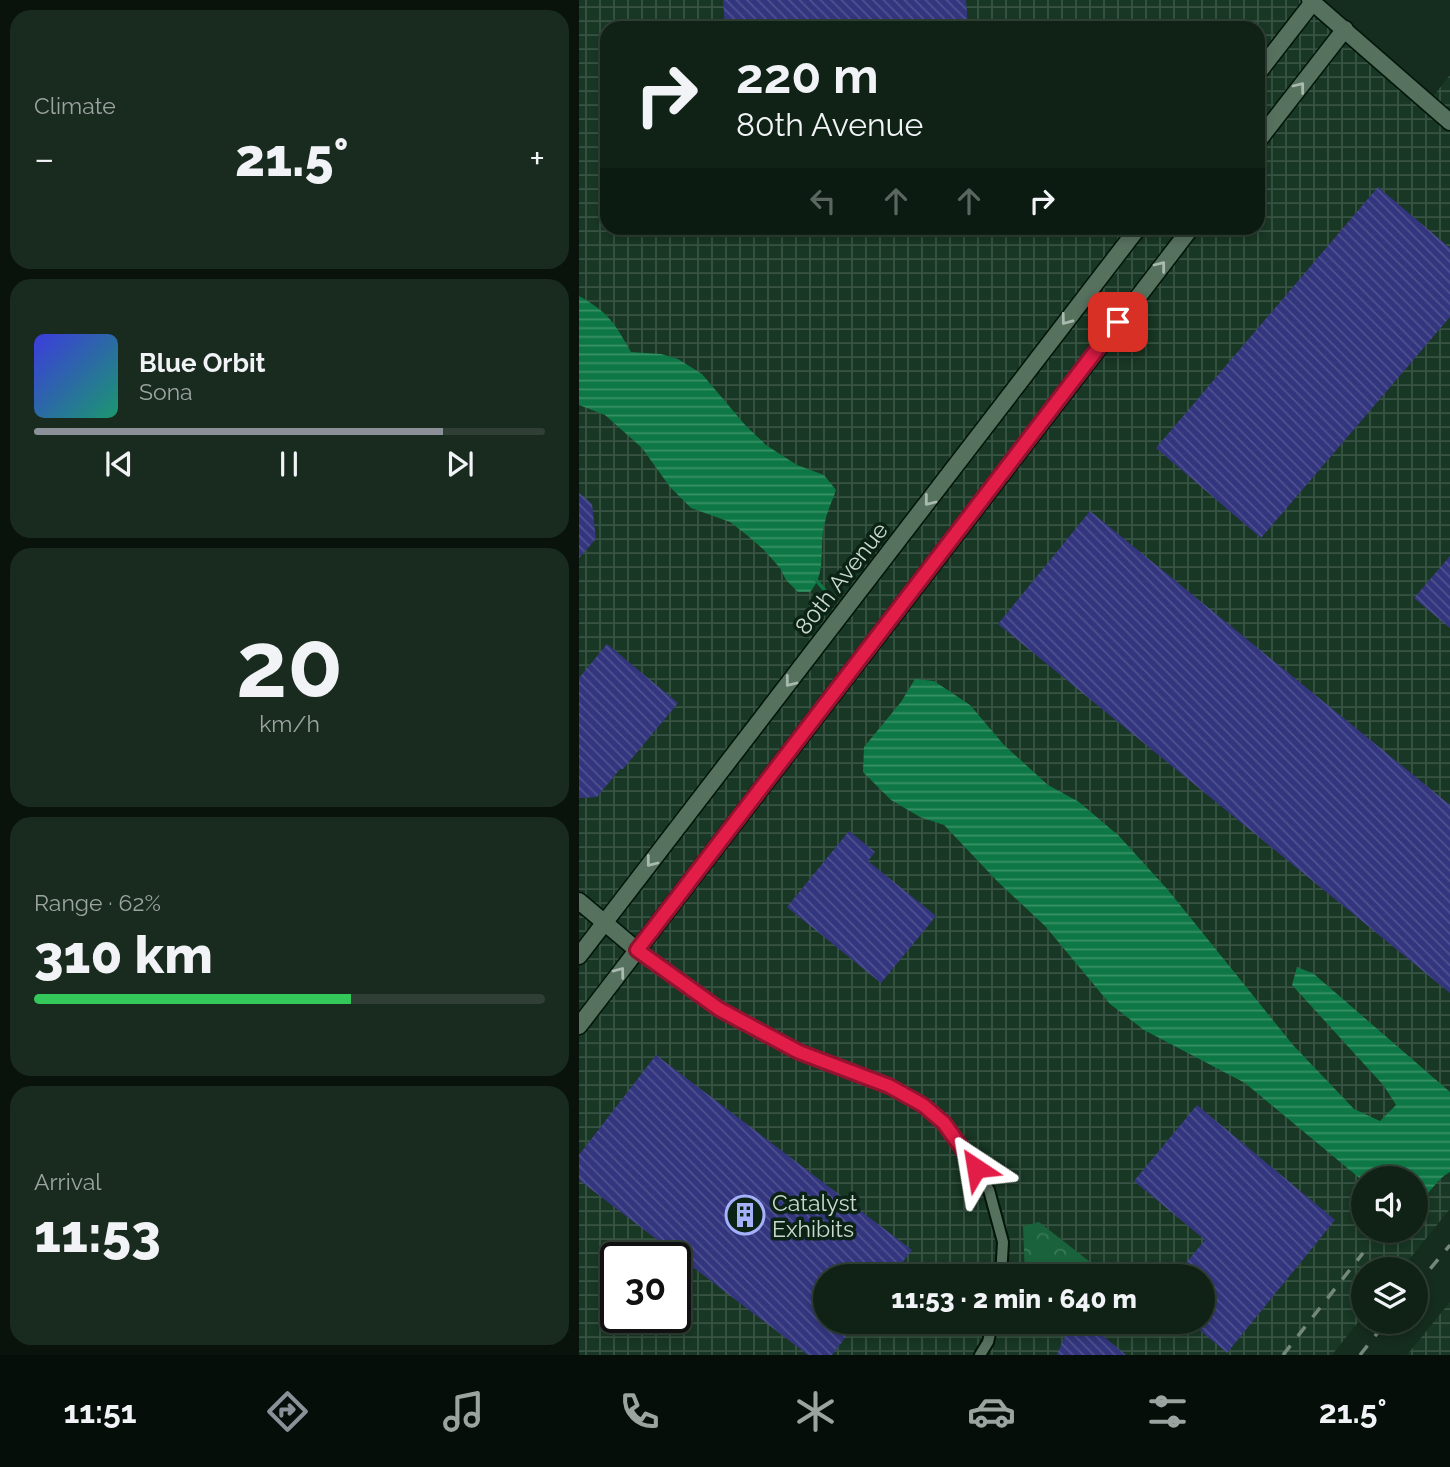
<!DOCTYPE html>
<meta charset="utf-8">
<style>
:root{--surface:#102216;--page:#192a1f;--text:#f1f3f6;--muted:#9ca4a1;--line:#303f35;--accent:#8c9099}
body{margin:0;font-family:Raleway,sans-serif;background:var(--page);color:var(--text);height:100vh;display:flex;flex-direction:column;font-size:26px;white-space:nowrap}
*{box-sizing:border-box;margin:0}
p{font-size:23px;color:var(--muted)}
.icon{flex:none;width:38px;height:38px;fill:none;stroke:currentColor;stroke-width:2;stroke-linecap:round;stroke-linejoin:round}
.map{position:relative;flex:1;overflow:hidden}
.drawer{display:flex;flex-direction:column;gap:10px;padding:10px;background:#09130c;width:579px}
.drawer>*{flex:none}
.banner{position:absolute;left:21px;top:21px;width:665px;height:214px;border-radius:21px;box-shadow:0 4px 10px #0003,0 0 0 2px var(--line);background:#102216;color:var(--text);overflow:hidden}
.tools{position:absolute;left:772px;top:1166px;display:grid;gap:14px}
.tools a{display:grid;place-items:center;width:77px;height:77px;border-radius:50%;background:var(--surface);box-shadow:0 4px 10px #0003,0 0 0 2px var(--line);font-size:35px}
.speed{position:absolute;left:21px;top:1242px;display:flex;gap:14px;font-size:35px;font-weight:700;text-align:center}
.speed>*{display:grid;place-content:center;width:91px;height:91px;border-radius:50%;background:var(--surface);box-shadow:0 4px 10px #0003,0 0 0 2px var(--line);line-height:1}
.speed .limit{border:4px solid #111;border-radius:10px;background:#fff;color:#111}
.pin{position:absolute;display:grid;place-items:center;width:60px;height:60px;color:#fff;margin:-30px;border-radius:14px;box-shadow:0 4px 10px #0006}
.me{position:absolute;width:77px;margin:-38px;rotate:327deg;stroke-linejoin:round;filter:drop-shadow(0 0 5px #0008)}
.turn{display:flex;align-items:center;gap:24px;height:147px;padding:0 21px;font-size:32px}
.turn .icon{width:91px;height:91px;stroke-width:2.5}
.turn b{display:block;font-size:49px;line-height:60px}
.lanes{display:flex;align-items:center;height:66px;padding:0 21px;background:#0003;justify-content:center;gap:35px;direction:ltr}
.lanes .off{opacity:.35}
.big{font-size:52px;font-weight:800;line-height:1.1}
.drawer .widget{flex:1;display:flex;flex-direction:column;justify-content:center;gap:10px;min-width:0;padding:0 24px;border-radius:21px;background:var(--page)}
.drawer .dial{align-items:center;gap:0}
.dial b{font-size:91px;line-height:1}
.song{display:flex;align-items:center;gap:21px}
.cover{width:84px;height:84px;border-radius:10px;background:linear-gradient(135deg,hsl(240 70% 55%),hsl(160 70% 35%))}
.played{height:7px;border-radius:4px;background:linear-gradient(90deg,var(--accent) 80%,var(--line) 80%)}
.keys{display:flex;justify-content:space-around;direction:ltr}
.heat{display:flex;justify-content:space-between;align-items:center;font-size:38px;direction:ltr}
.charge{height:10px;border-radius:5px;background:linear-gradient(90deg,#34c759 62%,var(--line) 0)}
.trip{position:absolute;left:234px;top:1264px;width:402px;height:70px;border-radius:35px;background:var(--surface);box-shadow:0 4px 10px #0003,0 0 0 2px var(--line);font-weight:800;line-height:70px;text-align:center}
.tab-bar{display:flex;height:112px;justify-content:space-around;align-items:center;background:#060e09;color:var(--muted)}
.tab-bar .icon{width:49px;height:49px}
.tab-bar .current{color:var(--accent)}
.tab-bar b{font-size:32px;color:var(--text)}
main{display:flex;flex:1;min-height:0}
.map>svg:first-child{display:block}
.industrial{fill:url(#industrial-grid);fill-rule:evenodd}
.forest{fill:url(#forest-crowns)}
.water{fill:url(#water-rules)}
.lines{fill:none;stroke-linecap:round;stroke-linejoin:round}
.stream{stroke:#0d7845;stroke-width:3.5}
.building{fill:url(#building-back-hatch)}
.street-casing{stroke:#011508;stroke-width:14}
.secondary-casing{stroke:#011508;stroke-width:19}
.street{stroke:#57715f;stroke-width:10}
.secondary{stroke:#57715f;stroke-width:16}
.rail{stroke:#74877b;stroke-width:3.5;stroke-dasharray:12 12;stroke-linecap:butt}
.oneway{stroke:#a8baad}
.route-casing{stroke:#92132f;stroke-width:18}
.route{stroke:#e11d48;stroke-width:12}
.labels{text-anchor:middle;dominant-baseline:central;stroke-width:7;stroke-linejoin:round;paint-order:stroke}
.street-label{font-size:23px;fill:#cbd9cf;stroke:#0b2315}
.poi-label{font-size:23px;fill:#cbd9cf;stroke:#0b2315;text-anchor:start}
</style>
<main>
<section class="drawer">
<div class="widget"><p>Climate</p>
<div class="heat"><a>−</a><b class="big">21.5°</b><a>+</a></div>
</div>
<div class="widget">
<div class="song"><i class="cover"></i><div><b>Blue Orbit</b><p>Sona</p></div></div>
<div class="played"></div>
<div class="keys"><svg class="icon" aria-label="previous" viewBox="0 0 24 24"><path d="M18 5L8 12l10 7zM5 5v14"/></svg><svg class="icon" aria-label="pause" viewBox="0 0 24 24"><path d="M8 5v14M16 5v14"/></svg><svg class="icon" aria-label="next" viewBox="0 0 24 24"><path d="M6 5l10 7-10 7zM19 5v14"/></svg></div>
</div>
<div class="widget dial"><b>20</b><p>km/h</p></div>
<div class="widget"><p>Range · 62%</p><b class="big">310 km</b><div class="charge"></div></div>
<div class="widget"><p>Arrival</p><b class="big">11:53</b></div>
</section>
<div class="map">
<svg width="871" height="1355" viewBox="0 0 871 1355">
<defs>
<pattern id="industrial-grid" width="8" height="8" patternUnits="userSpaceOnUse" patternTransform="scale(1.75)"><rect width="8" height="8" fill="#183724"/><path d="M0 4h8M4 0v8" fill="none" stroke="#385343"/></pattern>
<pattern id="forest-crowns" width="20" height="18" patternUnits="userSpaceOnUse" patternTransform="scale(1.75)"><rect width="20" height="18" fill="#19623b"/><path d="M2 6a3 3 0 1 1 6 0M12 15a3 3 0 1 1 6 0" fill="none" stroke="#397856"/></pattern>
<pattern id="water-rules" width="6" height="5" patternUnits="userSpaceOnUse" patternTransform="scale(1.75)"><rect width="6" height="5" fill="#0d7845"/><path d="M0 2.5h6" fill="none" stroke="#3a9167"/></pattern>
<pattern id="building-back-hatch" width="6" height="6" patternUnits="userSpaceOnUse" patternTransform="scale(1.75)"><rect width="6" height="6" fill="#33367e"/><path d="M-1 5l2 2M0 0l6 6M5-1l2 2" fill="none" stroke="#4f528f"/></pattern>
</defs>
<rect width="100%" height="100%" fill="#152d1e"/>
<g class="industrial">
<path d="M0 0H731L849 103 871 75V1209L822 1269H784V1316L753 1355H0ZM28 28H679V228H28ZM784 1178H836V1230H784ZM37 1258H96V1318H37ZM247 1276H625V1321H247Z"/>
<path d="M871 1302V1355H828Z"/>
</g>
<path class="forest" d="M460 1222 529 1276H530H446L444 1226Z"/>
<g class="water">
<path d="M0 296C30 313 35 322 52 352L82 354 99 359 123 374 167 426 187 445 218 465 245 475 257 490C254 500 248 511 246 522 239 546 249 572 231 592H219L207 580 201 568 185 550 169 536 151 522 112 508 91 487 63 448 26 415 0 405Z"/>
<path d="M336 679 355 681 391 705 425 745 469 785 500 802 540 836 589 890 714 1045 775 1109 801 1121 817 1105 805 1086 713 985 718 967 735 974 871 1092V1172C856 1180 851 1195 837 1204L836 1178H784V1181L666 1083 565 1030 531 1004 466 926 419 882 365 825 341 817 312 800 284 772 285 747 322 702Z"/>
</g>
<g class="lines">
<path class="stream" d="M237 580 249 594"/>
</g>
<g class="building">
<path d="M144 0H387L389 28H146Z"/>
<path d="M799 187 871 248V317L682 538 577 448Z"/>
<path d="M0 493 13 504 17 539 0 558Z"/>
<path d="M511 511 871 805V993L419 624Z"/>
<path d="M871 556V628L835 598Z"/>
<path d="M28 644 99 703 44 769H41L18 797 0 798V678Z"/>
<path d="M270 831 296 852 289 861 357 916 302 983 208 907Z"/>
<path d="M77 1055 333 1250 313 1276H247V1321H279L253 1355H229L0 1180V1155Z"/>
<path d="M618 1105 756 1220 648 1353 610 1321H625V1276H596L626 1240 555 1181Z"/>
<path d="M492 1321H506L547 1355H478Z"/>
</g>
<g class="lines">
<defs>
<g id="street">
<path d="M58 950 140 1009 220 1052 310 1086 344 1105 365 1123 383 1146 410 1190 424 1242 422 1276"/>
<path d="M401 1355 409 1342 414 1321"/>
</g>
<g id="secondary">
<path d="M731 0 871 122"/>
<path d="M679 73 734 2"/>
<path d="M679 141 766 29"/>
<path d="M0 901 58 950"/>
<path d="M0 956 559 228"/>
<path d="M0 1026 612 228"/>
</g>
</defs>
<use href="#street" class="street-casing"/>
<use href="#secondary" class="secondary-casing"/>
<use href="#street" class="street"/>
<use href="#secondary" class="secondary"/>
<g class="rail">
<path d="M836 1287 871 1245"/>
<path d="M704 1355 784 1253"/>
<path d="M781 1355 808 1321"/>
</g>
</g>
<defs><path id="oneway-chevron" d="M-2-3.5L2.5 0L-2 3.5" fill="none" stroke-width="1.6" stroke-linecap="round" stroke-linejoin="round" transform="scale(1.75)"/></defs>
<g class="oneway">
<use href="#oneway-chevron" transform="translate(721 87) rotate(-52)"/>
<use href="#oneway-chevron" transform="translate(582 266) rotate(-52)"/>
<use href="#oneway-chevron" transform="translate(487 320) rotate(127)"/>
<use href="#oneway-chevron" transform="translate(350 501) rotate(128)"/>
<use href="#oneway-chevron" transform="translate(211 682) rotate(128)"/>
<use href="#oneway-chevron" transform="translate(72 862) rotate(128)"/>
<use href="#oneway-chevron" transform="translate(41 972) rotate(-53)"/>
</g>
<g class="lines">
<defs>
<path id="route" d="M397 1168 365 1123 344 1105 310 1086 220 1052 140 1009 58 950 539 322"/>
</defs>
<use href="#route" class="route-casing"/>
<use href="#route" class="route"/>
</g>
<defs>
<symbol id="building-ring" viewBox="-11 -11 22 22"><circle r="9.5" fill="#0b2315" stroke="#a6b1fc" stroke-width="1.5"/><path d="M-4-6H4V6H1V3H-1V6H-4ZM-2.5-4.3h1.7v1.8h-1.7ZM.8-4.3h1.7v1.8H.8ZM-2.5-1h1.7V.8h-1.7ZM.8-1h1.7V.8H.8Z" fill="#a6b1fc"/></symbol>
</defs>
<g fill-rule="evenodd">
<use href="#building-ring" x="144" y="1193" width="44" height="44"/>
</g>
<g class="labels">
<g class="street-label">
<text transform="translate(262 578) rotate(-52)">80th Avenue</text>
</g>
<g class="poi-label">
<text x="193" y="1202">Catalyst<tspan x="193" dy="26">Exhibits</tspan></text>
</g>
</g>
</svg>
<div class="tools">
<a><svg class="icon" aria-label="sound" viewBox="0 0 24 24"><path d="M4 9h4l5-4v14l-5-4H4zM17 9q2 3 0 6"/></svg></a>
<a><svg class="icon" aria-label="layers" viewBox="0 0 24 24"><path d="M12 4l9 5-9 5-9-5zM3 14l9 5 9-5"/></svg></a>
</div>
<div class="speed"><div class="limit">30</div></div>
<div class="pin" style="left:539px;top:322px;background:#d93025"><svg class="icon" aria-label="arrive" viewBox="0 0 24 24"><path d="M6 21V4h12l-3 4 3 4H6"/></svg></div>
<svg class="me" style="left:397px;top:1168px" viewBox="-20 -20 40 40"><path d="M0-17L14 15 0 8-14 15z" fill="#e11d48" stroke="#fff" stroke-width="4"/></svg>
<div class="trip">11:53 · 2 min · 640 m</div>
<div class="banner">
<div class="turn"><svg class="icon" aria-label="right" viewBox="0 0 24 24"><path d="M7 20v-9h11M14 6l5 5-5 5"/></svg><div><b>220 m</b>80th Avenue</div></div>
<div class="lanes"><svg class="icon off" aria-label="left" viewBox="0 0 24 24"><path d="M17 20v-9H6M10 6l-5 5 5 5"/></svg><svg class="icon off" aria-label="ahead" viewBox="0 0 24 24"><path d="M12 20V5M6 11l6-6 6 6"/></svg><svg class="icon off" aria-label="ahead" viewBox="0 0 24 24"><path d="M12 20V5M6 11l6-6 6 6"/></svg><svg class="icon" aria-label="right" viewBox="0 0 24 24"><path d="M7 20v-9h11M14 6l5 5-5 5"/></svg></div>
</div>
</div>
</main>
<nav class="tab-bar">
<b>11:51</b>
<svg class="icon current" aria-label="directions" viewBox="0 0 24 24"><path d="M12 3l9 9-9 9-9-9zM9 14v-3h6M13 9l2 2-2 2"/></svg>
<svg class="icon" aria-label="music" viewBox="0 0 24 24"><path d="M9 18V5l10-2v13"/><circle cx="6" cy="18" r="3"/><circle cx="16" cy="16" r="3"/></svg>
<svg class="icon" aria-label="phone" viewBox="0 0 24 24"><path d="M5 4h4l2 5-3 2q2 4 5 5l2-3 5 2v4C11 20 4 13 5 4z"/></svg>
<svg class="icon" aria-label="climate" viewBox="0 0 24 24"><path d="M12 3v18M4 7l16 10M4 17L20 7"/></svg>
<svg class="icon" aria-label="car" viewBox="0 0 24 24"><path d="M5 17H2v-5l4-1 3-4h7l3 4 3 1v5h-3M9 17h6M6 11h13"/><circle cx="7" cy="17" r="2"/><circle cx="17" cy="17" r="2"/></svg>
<svg class="icon" aria-label="filters" viewBox="0 0 24 24"><path d="M4 7h16M4 17h16"/><circle cx="9" cy="7" r="2"/><circle cx="15" cy="17" r="2"/></svg>
<b>21.5°</b>
</nav>
